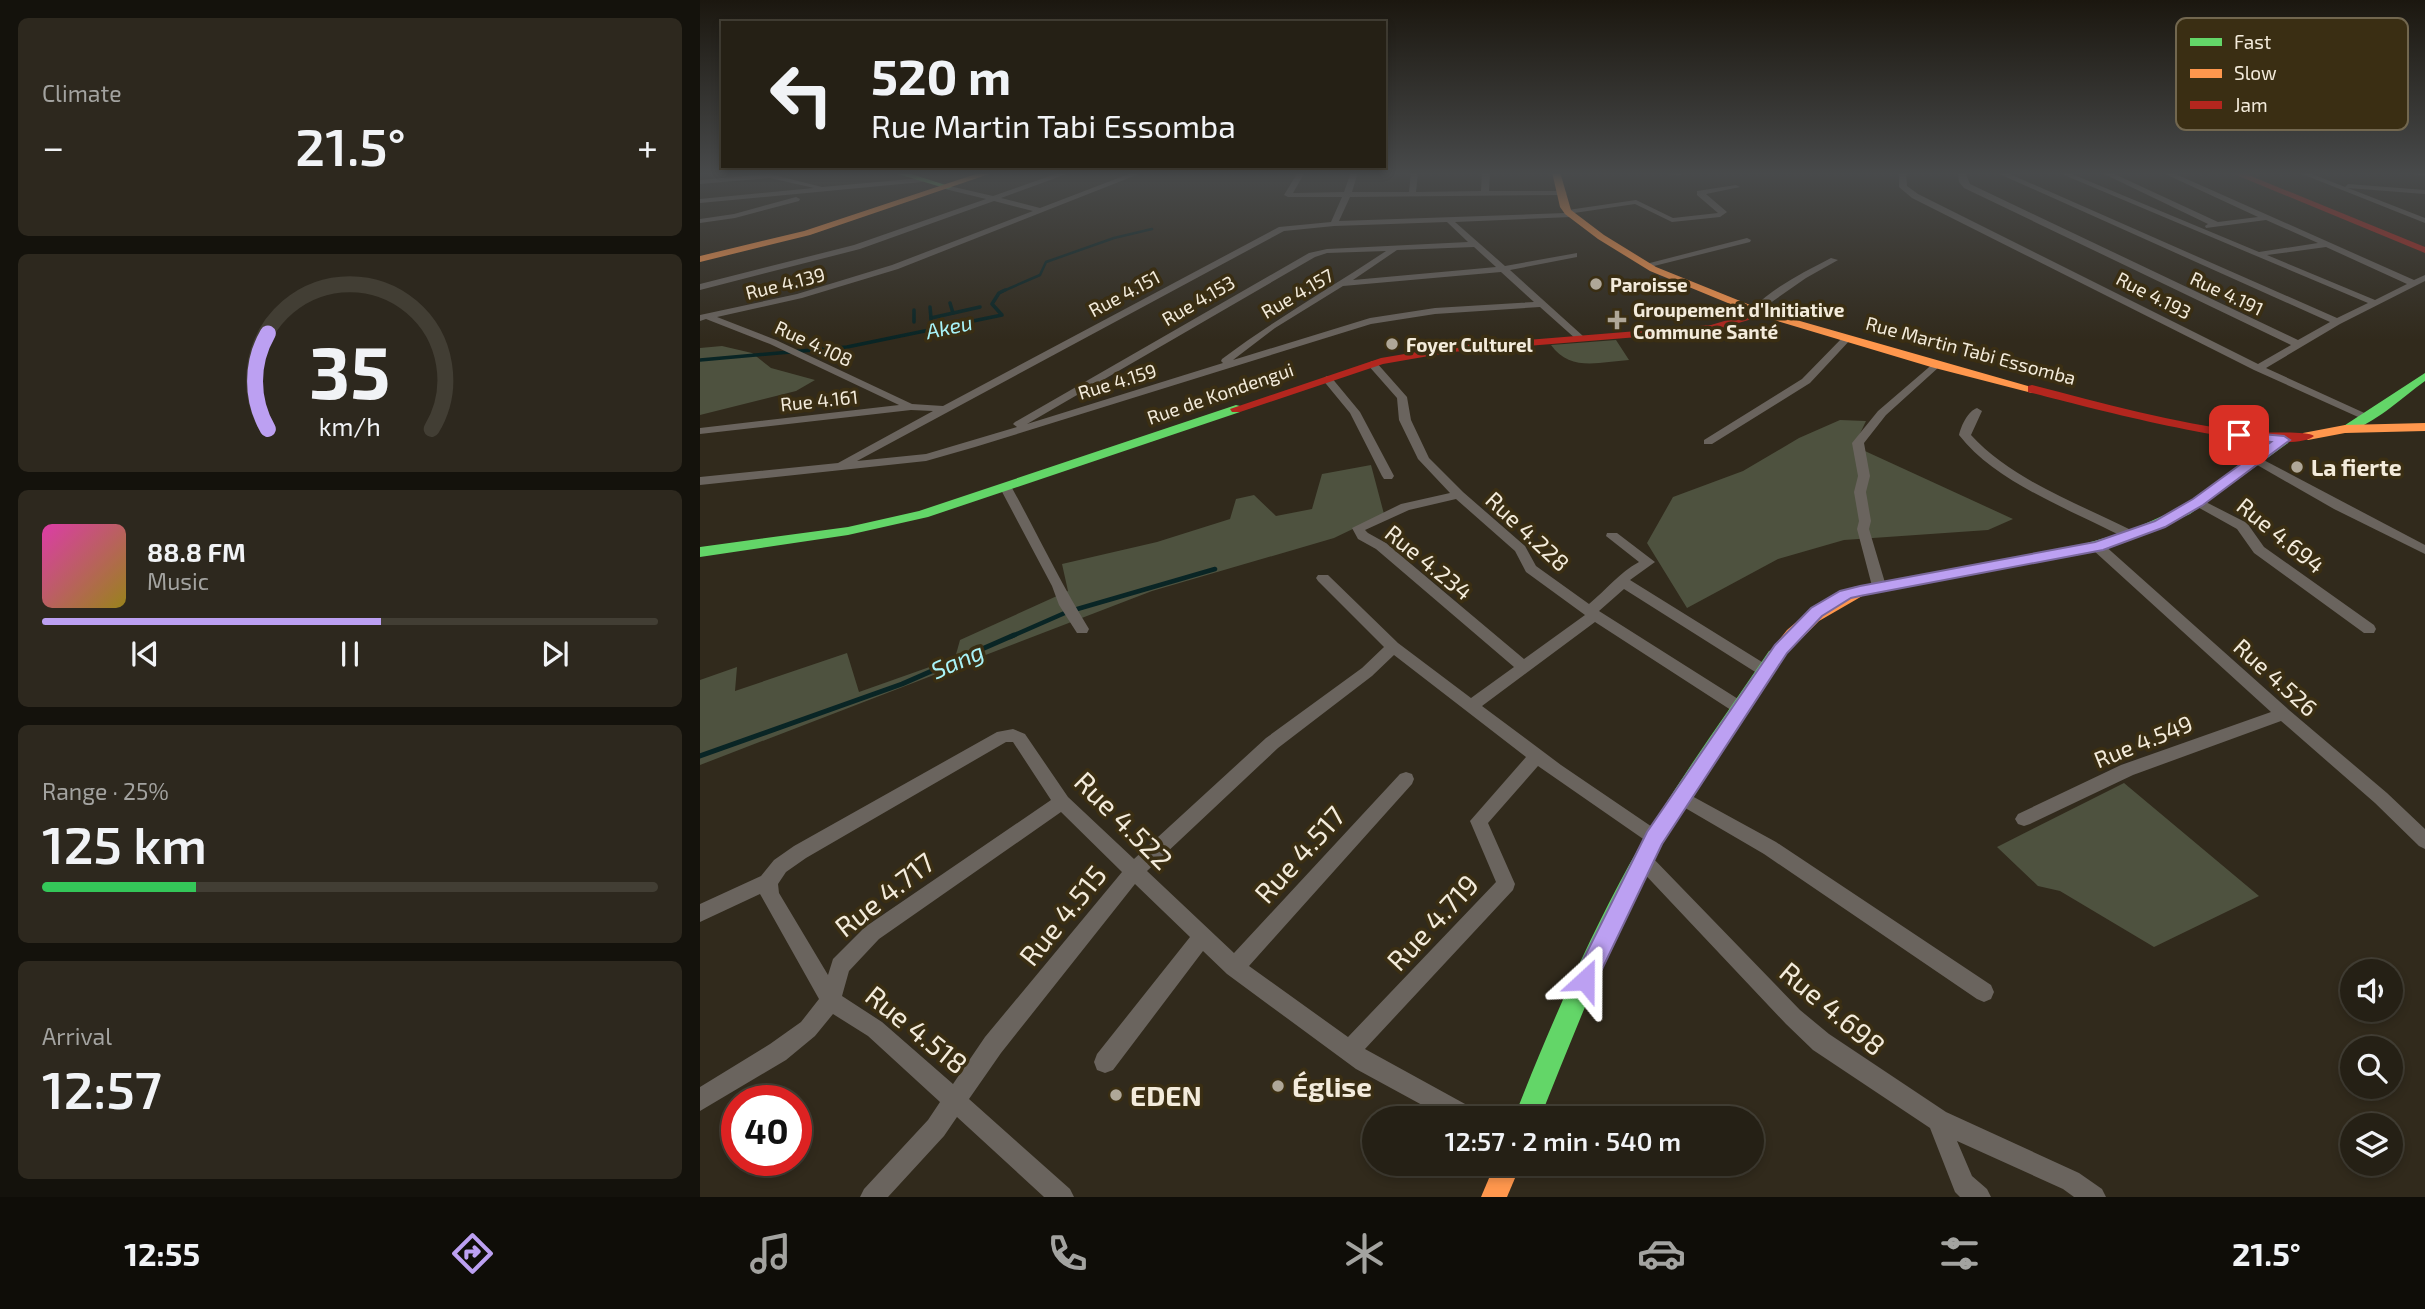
<!DOCTYPE html>
<meta charset="utf-8">
<style>
:root{--surface:#252015;--page:#2d281e;--text:#f1f3f6;--muted:#a3a3a0;--line:#423e34;--accent:#bca0f2}
body{margin:0;font-family:"Exo 2",sans-serif;background:var(--page);color:var(--text);height:100vh;display:flex;flex-direction:column;font-size:26px;white-space:nowrap}
*{box-sizing:border-box;margin:0}
p{font-size:23px;color:var(--muted)}
.icon{flex:none;width:38px;height:38px;fill:none;stroke:currentColor;stroke-width:2;stroke-linecap:round;stroke-linejoin:round}
.map{position:relative;flex:1;overflow:hidden}
.panel{display:flex;flex-direction:column;gap:18px;padding:18px;background:#14120c;width:700px}
.panel>*{flex:none}
.banner{position:absolute;left:21px;top:21px;width:665px;height:147px;border-radius:0px;box-shadow:0 4px 10px #0003,0 0 0 2px var(--line);background:#252015;color:var(--text);overflow:hidden}
.buttons{position:absolute;left:1640px;top:959px;display:grid;gap:14px}
.buttons a{display:grid;place-items:center;width:63px;height:63px;border-radius:50%;background:var(--surface);box-shadow:0 4px 10px #0003,0 0 0 2px var(--line);font-size:35px}
.speed{position:absolute;left:21px;top:1085px;display:flex;gap:14px;font-size:35px;font-weight:700;text-align:center}
.speed>*{display:grid;place-content:center;width:91px;height:91px;border-radius:50%;background:var(--surface);box-shadow:0 4px 10px #0003,0 0 0 2px var(--line);line-height:1}
.speed .limit{border:10px solid #d22;background:#fff;color:#111}
.pin{position:absolute;display:grid;place-items:center;width:60px;height:60px;color:#fff;margin:-30px;border-radius:14px;box-shadow:0 4px 10px #0006}
.me{position:absolute;width:77px;margin:-38px;rotate:24deg;stroke-linejoin:round;filter:drop-shadow(0 0 5px #0008)}
.turn{display:flex;align-items:center;gap:24px;height:147px;padding:0 35px;font-size:32px}
.turn .icon{width:91px;height:91px;stroke-width:2.5}
.turn b{display:block;font-size:49px;line-height:60px}
.big{font-size:52px;font-weight:600;line-height:1.1}
.panel .tile{flex:1;display:flex;flex-direction:column;justify-content:center;gap:10px;min-width:0;padding:0 24px;border-radius:10px;background:var(--page)}
.panel .dial{align-items:center;gap:0}
.dial svg{height:182px;overflow:visible;fill:none;stroke:var(--line);stroke-width:7;stroke-linecap:round;text-anchor:middle}
.dial text{fill:var(--text);stroke:none}
.song{display:flex;align-items:center;gap:21px}
.cover{width:84px;height:84px;border-radius:10px;background:linear-gradient(135deg,hsl(320 70% 55%),hsl(50 70% 35%))}
.played{height:7px;border-radius:4px;background:linear-gradient(90deg,var(--accent) 55%,var(--line) 55%)}
.keys{display:flex;justify-content:space-around;direction:ltr}
.heat{display:flex;justify-content:space-between;align-items:center;font-size:38px;direction:ltr}
.charge{height:10px;border-radius:5px;background:linear-gradient(90deg,#34c759 25%,var(--line) 0)}
.trip{position:absolute;left:662px;top:1106px;width:402px;height:70px;border-radius:35px;background:var(--surface);box-shadow:0 4px 10px #0003,0 0 0 2px var(--line);font-weight:600;line-height:70px;text-align:center}
.tabs{display:flex;height:112px;justify-content:space-around;align-items:center;background:#0f0d08;color:var(--muted)}
.tabs .icon{width:49px;height:49px}
.tabs .selected{color:var(--accent)}
.tabs b{font-size:32px;color:var(--text)}
main{display:flex;flex:1;min-height:0}
.map>svg:first-child{display:block}
.green{fill:#4e523f}
.lines{fill:none;stroke-linecap:round;stroke-linejoin:round}
.stream-far3{stroke:#092525;stroke-width:2.5}
.stream-far2{stroke:#092525;stroke-width:3.5}
.stream-far1{stroke:#092525;stroke-width:4.5}
.stream{stroke:#092525;stroke-width:5}
.street{fill:#6a645e;fill-rule:evenodd}
.fast{fill:#63d668;fill-rule:evenodd}
.slow{fill:#ff974d;fill-rule:evenodd}
.jam{fill:#b3261e;fill-rule:evenodd}
.route{fill:#bca0f2;stroke:#7a689d;stroke-width:2}
.poi-dot{fill:#afa798;stroke:#3a2e13;stroke-width:2.5}
.labels{text-anchor:middle;dominant-baseline:central;stroke-width:7;stroke-linejoin:round;paint-order:stroke}
.far-street-label{font-size:19px;fill:#f3ebdb;stroke:#3a2e13}
.far-poi-label{font-size:19px;font-weight:bold;fill:#f3ebdb;stroke:#3a2e13;text-anchor:start}
.far-water-label{font-size:21px;font-style:italic;fill:#a8f3f8;stroke:#3a2e13}
.poi-label{font-size:23px;font-weight:bold;fill:#f3ebdb;stroke:#3a2e13;text-anchor:start}
.street-label{font-size:23px;fill:#f3ebdb;stroke:#3a2e13}
.water-label{font-size:24px;font-style:italic;fill:#a8f3f8;stroke:#3a2e13}
.near-street-label{font-size:28px;fill:#f3ebdb;stroke:#3a2e13}
.near-poi-label{font-size:28px;font-weight:bold;fill:#f3ebdb;stroke:#3a2e13;text-anchor:start}
.key{fill:#3a2e13;stroke:#72674f;stroke-width:2}
.key-label{font-size:19px;fill:#f3ebdb}
</style>
<main>
<section class="panel">
<div class="tile"><p>Climate</p>
<div class="heat"><a>−</a><b class="big">21.5°</b><a>+</a></div>
</div>
<div class="tile dial"><svg viewBox="0 0 100 80">
<path d="M14 69A42 42 0 1 1 86 69"/>
<path d="M14 69A42 42 0 0 1 14 27" stroke="#bca0f2"/>
<text x="50" y="56" font-size="32" font-weight="700">35</text>
<text x="50" y="72" font-size="11">km/h</text>
</svg></div>
<div class="tile">
<div class="song"><i class="cover"></i><div><b>88.8 FM</b><p>Music</p></div></div>
<div class="played"></div>
<div class="keys"><svg class="icon" aria-label="previous" viewBox="0 0 24 24"><path d="M18 5L8 12l10 7zM5 5v14"/></svg><svg class="icon" aria-label="pause" viewBox="0 0 24 24"><path d="M8 5v14M16 5v14"/></svg><svg class="icon" aria-label="next" viewBox="0 0 24 24"><path d="M6 5l10 7-10 7zM19 5v14"/></svg></div>
</div>
<div class="tile"><p>Range · 25%</p><b class="big">125 km</b><div class="charge"></div></div>
<div class="tile"><p>Arrival</p><b class="big">12:57</b></div>
</section>
<div class="map">
<svg width="1725" height="1197" viewBox="0 0 1725 1197">
<rect width="100%" height="100%" fill="#312a1c"/>
<g class="green">
<path d="M916 340 929 360C899 362 870 372 851 345Z"/>
<path d="M22 346 52 353 71 368 115 380 96 391 0 415V348Z"/>
<path d="M1140 420 1166 421 1154 446 1313 519 1288 530 1144 540 1078 559 987 608 947 543 973 497 1043 471 1099 438Z"/>
<path d="M671 465 684 514 634 538 452 591 0 765V680L37 667 35 691 147 653 159 692 255 658 260 640 368 591 362 564 457 542 530 519 536 499 554 495 576 516 612 509 622 474Z"/>
<path d="M1424 783 1559 896 1454 947 1360 891 1338 886 1297 847Z"/>
</g>
<g class="lines">
<path class="stream-far3" d="M301 292 340 275 346 262 414 238 452 229"/>
<g class="stream-far2">
<path d="M250 303 253 313"/>
<path d="M230 307 231 318 280 307"/>
<path d="M214 310V322"/>
<path d="M231 318 232 327"/>
<path d="M0 360 147 347 302 315 292 304 299 293 305 290"/>
</g>
<path class="stream-far1" d="M310 637 367 612 515 569"/>
<path class="stream" d="M0 756 202 684 314 635"/>
<g class="street">
<path d="M361 172H372L301 198 340 208 434 172H444L198 269 102 298 17 317 76 340 212 404 243 406 579 227 631 222 642 197H588L584 195 598 172H605L593 193 644 192 651 172H658L652 192H709L711 172H718L716 192 781 191 782 172H790L789 191H863L867 193 863 195 650 197 639 221 865 213 868 210 936 200 973 218 1018 213 997 195V191L1036 185 1040 187 1006 194 1027 212 1020 217 972 222 935 204 874 213V217H871L755 222 805 266 877 253V257L810 270 883 336V340H877L840 307 735 314 671 324 275 447 226 461 0 485V477L138 463 233 411 211 410 0 434V428L199 405 70 344 6 319 0 321V315L97 294 192 265 333 211 294 201 160 249 0 290V284L154 245 286 199 245 189V185L293 196ZM747 222 768 242 627 249 609 253 315 422 313 424 317 427 226 454 157 461 584 231 634 226ZM774 247 796 267 653 280 697 250ZM686 251C632 287 575 319 522 359L521 361 523 363 327 424 615 257 627 253ZM801 272 834 302 735 308 670 318 533 360 575 328 643 286Z"/>
<path d="M945 172H983L984 173 980 175Z"/>
<path d="M1199 172H1206L1207 186 1218 194 1558 364 1591 345 1264 188 1259 182 1258 172H1265L1270 184 1598 340 1630 322 1295 172H1305L1637 318 1668 303 1357 172H1367L1559 252 1618 243 1566 220 1506 228 1505 226 1508 224 1400 172H1410L1518 222 1558 217 1461 172H1471L1714 280 1725 275V281L1640 324 1566 368 1671 416V420L1667 421 1554 370 1212 198 1199 187ZM1626 247 1707 284 1675 300 1567 255Z"/>
<path d="M1597 172H1607L1645 187 1648 184 1725 190V194L1648 188 1725 218V223Z"/>
<path d="M1701 172H1725V176Z"/>
<path d="M70 174 122 187 222 178 226 180 222 182 0 203V199L114 188 70 178 0 184V180Z"/>
<path d="M96 197 100 199 99 201 35 218 0 223V219L34 214Z"/>
<path d="M1047 238 1051 240 1050 242 946 268 942 265Z"/>
<path d="M1131 258 1138 260 1106 278 1066 306 1063 309 1064 315H1058L1053 308C1074 287 1104 272 1131 258Z"/>
<path d="M1144 336 1152 338 1110 383 1012 444H1004V440L1102 379Z"/>
<path d="M672 361 676 362 707 397 711 420 729 458 763 492 825 546 836 566 889 604C907 589 919 573 939 562L906 536 907 533H917L955 562 930 580 1070 667 1073 671 1070 675H1060L924 589 899 611 1046 704 1048 708 1046 712H1034L895 622 782 706 861 765 961 833 964 838 961 843 955 846 949 843 838 766 788 823 815 884 813 890 665 1049 776 1110 779 1118H746L656 1069 527 974 503 951 413 1070 405 1073 397 1070 394 1062 397 1054 490 937 435 884 301 1053 269 1099 370 1189 374 1197H344L257 1117 244 1136 188 1197H160L164 1189 228 1120 240 1102 168 1036 133 1014 115 1036 86 1060 0 1111V1087L70 1044 101 1022 119 999 60 894 0 922V904L61 876 74 860 94 846 297 732 313 729 325 734 368 797 434 859 566 738 662 668 684 647 618 581 616 578 618 575H628L698 643 771 698 814 667 676 549 658 539 652 528 701 504 750 493 718 459 699 420 697 398 667 364ZM756 499 815 551 826 572 885 615 824 659 686 543 668 533 665 530 709 510ZM694 655 826 757 770 821 796 882 648 1037 549 966 712 784 714 779 712 774 706 772 700 774 534 953 447 871 578 748 672 676ZM306 742H313L351 800 165 927 133 959 128 975 79 893 78 884 86 872 106 858ZM361 812 422 872 285 1037 253 1084 182 1022 142 996 149 971 179 939Z"/>
<path d="M1235 362 1240 365 1239 367 1186 415 1164 443 1170 476 1166 492 1171 521 1169 529 1186 586 1179 591 1172 586 1157 529 1159 521 1154 492 1158 476 1152 443 1178 411Z"/>
<path d="M627 376 631 377 660 412 694 476 692 479H684L682 476 650 413 622 379Z"/>
<path d="M1277 408 1282 411 1271 435C1313 481 1380 504 1435 532L1436 535 1435 538H1425C1372 510 1296 483 1259 435 1261 426 1268 411 1277 408Z"/>
<path d="M1556 456 1725 545V554L1634 509 1552 462 1550 460Z"/>
<path d="M306 484 312 488C338 535 361 584 389 629L387 633H377L359 605 352 586 300 488Z"/>
<path d="M1498 498 1547 523 1564 547 1674 625 1676 629 1674 633H1664L1554 553 1537 529 1494 505 1492 502Z"/>
<path d="M1398 543 1403 544 1589 710 1687 793 1725 829V849L1719 846 1675 803 1581 721 1433 775 1330 824 1324 826 1318 824 1315 819 1318 814 1421 765 1571 712 1393 550 1391 547Z"/>
<path d="M981 790 1076 842 1291 985 1294 992 1291 999 1284 1002 1277 999 1064 854 975 802 972 797 975 792Z"/>
<path d="M943 852 949 854 1100 1010 1129 1034 1246 1112 1379 1173 1402 1189 1406 1197H1374L1363 1189 1257 1141 1272 1176 1287 1189 1291 1197H1260L1255 1192 1230 1128 1113 1050 1086 1024 937 866 934 860 937 854Z"/>
</g>
<g class="fast">
<path d="M191 172H205L252 187 248 189Z"/>
<path d="M1725 373V381C1700 399 1675 424 1645 433L1639 429Z"/>
<path d="M536 405 540 406V412L228 517 148 535 0 557V547L148 527 219 511Z"/>
<path d="M1583 436 1589 440 1588 443 1490 514 1439 537 1375 556 1368 551 1370 548 1429 531 1480 508Z"/>
<path d="M1075 649 1081 651 1083 655C1039 731 983 801 943 880 904 957 872 1038 840 1118H814C846 1035 886 944 929 865 970 791 1022 721 1069 651Z"/>
</g>
<g class="slow">
<path d="M282 172H295L110 235 0 262V256L104 231Z"/>
<path d="M852 172H860L871 210 904 235 956 267 1065 311 1338 389 1332 393 1231 367 1057 315 950 271 898 239 865 214 860 207Z"/>
<path d="M1725 423V431L1645 433 1608 440 1602 436 1603 433 1645 425Z"/>
<path d="M1375 546 1382 551 1380 554 1164 595 1119 621 1081 659H1069L1067 655 1087 630 1107 613 1154 587Z"/>
<path d="M795 1164H821L807 1197H781Z"/>
</g>
<g class="jam">
<path d="M1529 172H1541L1725 247V253Z"/>
<path d="M1061 310 1066 313 1065 315 1012 331 752 352 683 364 540 412H532L530 409 681 358 752 346 1011 325Z"/>
<path d="M1332 385C1402 403 1474 423 1547 432 1561 434 1607 430 1614 436 1584 461 1373 403 1328 392V386Z"/>
</g>
</g>
<linearGradient id="sky" x2="0" y2="1"><stop stop-color="#1b170f"/><stop offset="0.51" stop-color="#484a4b"/><stop offset="1" stop-color="#484a4b" stop-opacity="0"/></linearGradient>
<rect width="1725" height="340" fill="url(#sky)"/>
<path class="route" d="M1539 432 1584 436 1590 440 1503 505 1465 527 1403 550 1160 596 1151 598 1122 616 1087 653 962 844 893 988 885 991 877 988 874 980 877 972 947 832 1075 645 1111 608 1140 591 1160 586 1395 542 1455 521 1493 499 1571 442 1535 438 1533 435Z"/>
<g class="poi-dot">
<circle cx="896" cy="284" r="7"/>
<path d="M913.5 309.5h7v7h7v7h-7v7h-7v-7h-7v-7h7z"/>
<circle cx="692" cy="344" r="7"/>
<circle cx="1597" cy="467" r="7"/>
<circle cx="578" cy="1086" r="7"/>
<circle cx="416" cy="1095" r="7"/>
</g>
<g class="labels">
<g class="far-street-label">
<text transform="translate(85 283) rotate(-14)">Rue 4.139</text>
<text transform="translate(424 293) rotate(-28)">Rue 4.151</text>
<text transform="translate(597 293) rotate(-30)">Rue 4.157</text>
<text transform="translate(1527 293) rotate(25)">Rue 4.191</text>
<text transform="translate(1454 295) rotate(27)">Rue 4.193</text>
<text transform="translate(498 300) rotate(-30)">Rue 4.153</text>
<text transform="translate(114 343) rotate(25)">Rue 4.108</text>
<text transform="translate(1271 350) rotate(15)">Rue Martin Tabi Essomba</text>
<text transform="translate(417 381) rotate(-17)">Rue 4.159</text>
<text transform="translate(520 393) rotate(-19)">Rue de Kondengui</text>
<text transform="translate(119 400) rotate(-6)">Rue 4.161</text>
</g>
<g class="far-poi-label">
<text x="910" y="284">Paroisse</text>
<text x="933" y="309">Groupement d'Initiative<tspan x="933" dy="22">Commune Santé</tspan></text>
<text x="706" y="344">Foyer Culturel</text>
</g>
<g class="far-water-label">
<text transform="translate(249 326) rotate(-12)">Akeu</text>
</g>
<g class="poi-label">
<text x="1611" y="467">La fierte</text>
</g>
<g class="street-label">
<text transform="translate(828 531) rotate(43)">Rue 4.228</text>
<text transform="translate(1581 535) rotate(39)">Rue 4.694</text>
<text transform="translate(729 562) rotate(39)">Rue 4.234</text>
<text transform="translate(1576 677) rotate(42)">Rue 4.526</text>
<text transform="translate(1443 741) rotate(-22)">Rue 4.549</text>
</g>
<g class="water-label">
<text transform="translate(257 660) rotate(-24)">Sang</text>
</g>
<g class="near-street-label">
<text transform="translate(424 820) rotate(45)">Rue 4.522</text>
<text transform="translate(599 854) rotate(-48)">Rue 4.517</text>
<text transform="translate(184 894) rotate(-38)">Rue 4.717</text>
<text transform="translate(362 915) rotate(-51)">Rue 4.515</text>
<text transform="translate(732 922) rotate(-47)">Rue 4.719</text>
<text transform="translate(1133 1008) rotate(40)">Rue 4.698</text>
<text transform="translate(217 1029) rotate(39)">Rue 4.518</text>
</g>
<g class="near-poi-label">
<text x="592" y="1086">Église</text>
<text x="430" y="1095">EDEN</text>
</g>
</g>
<rect x="1476" y="18" width="232" height="112" rx="10" class="key"/>
<rect x="1490" y="38" width="32" height="8" fill="#63d668"/>
<rect x="1490" y="69" width="32" height="9" fill="#ff974d"/>
<rect x="1490" y="101" width="32" height="8" fill="#b3261e"/>
<g class="key-label">
<text x="1534" y="49">Fast</text>
<text x="1534" y="80">Slow</text>
<text x="1534" y="112">Jam</text>
</g>
</svg>
<div class="buttons">
<a><svg class="icon" aria-label="sound" viewBox="0 0 24 24"><path d="M4 9h4l5-4v14l-5-4H4zM17 9q2 3 0 6"/></svg></a>
<a><svg class="icon" aria-label="search" viewBox="0 0 24 24"><circle cx="10" cy="10" r="6"/><path d="M15 15l6 6"/></svg></a>
<a><svg class="icon" aria-label="layers" viewBox="0 0 24 24"><path d="M12 4l9 5-9 5-9-5zM3 14l9 5 9-5"/></svg></a>
</div>
<div class="speed"><div class="limit">40</div></div>
<div class="pin" style="left:1539px;top:435px;background:#d93025"><svg class="icon" aria-label="arrive" viewBox="0 0 24 24"><path d="M6 21V4h12l-3 4 3 4H6"/></svg></div>
<svg class="me" style="left:885px;top:980px" viewBox="-20 -20 40 40"><path d="M0-17L14 15 0 8-14 15z" fill="#bca0f2" stroke="#fff" stroke-width="4"/></svg>
<div class="trip">12:57 · 2 min · 540 m</div>
<div class="banner">
<div class="turn"><svg class="icon" aria-label="left" viewBox="0 0 24 24"><path d="M17 20v-9H6M10 6l-5 5 5 5"/></svg><div><b>520 m</b>Rue Martin Tabi Essomba</div></div>
</div>
</div>
</main>
<nav class="tabs">
<b>12:55</b>
<svg class="icon selected" aria-label="directions" viewBox="0 0 24 24"><path d="M12 3l9 9-9 9-9-9zM9 14v-3h6M13 9l2 2-2 2"/></svg>
<svg class="icon" aria-label="music" viewBox="0 0 24 24"><path d="M9 18V5l10-2v13"/><circle cx="6" cy="18" r="3"/><circle cx="16" cy="16" r="3"/></svg>
<svg class="icon" aria-label="phone" viewBox="0 0 24 24"><path d="M5 4h4l2 5-3 2q2 4 5 5l2-3 5 2v4C11 20 4 13 5 4z"/></svg>
<svg class="icon" aria-label="climate" viewBox="0 0 24 24"><path d="M12 3v18M4 7l16 10M4 17L20 7"/></svg>
<svg class="icon" aria-label="car" viewBox="0 0 24 24"><path d="M5 17H2v-5l4-1 3-4h7l3 4 3 1v5h-3M9 17h6M6 11h13"/><circle cx="7" cy="17" r="2"/><circle cx="17" cy="17" r="2"/></svg>
<svg class="icon" aria-label="filters" viewBox="0 0 24 24"><path d="M4 7h16M4 17h16"/><circle cx="9" cy="7" r="2"/><circle cx="15" cy="17" r="2"/></svg>
<b>21.5°</b>
</nav>
